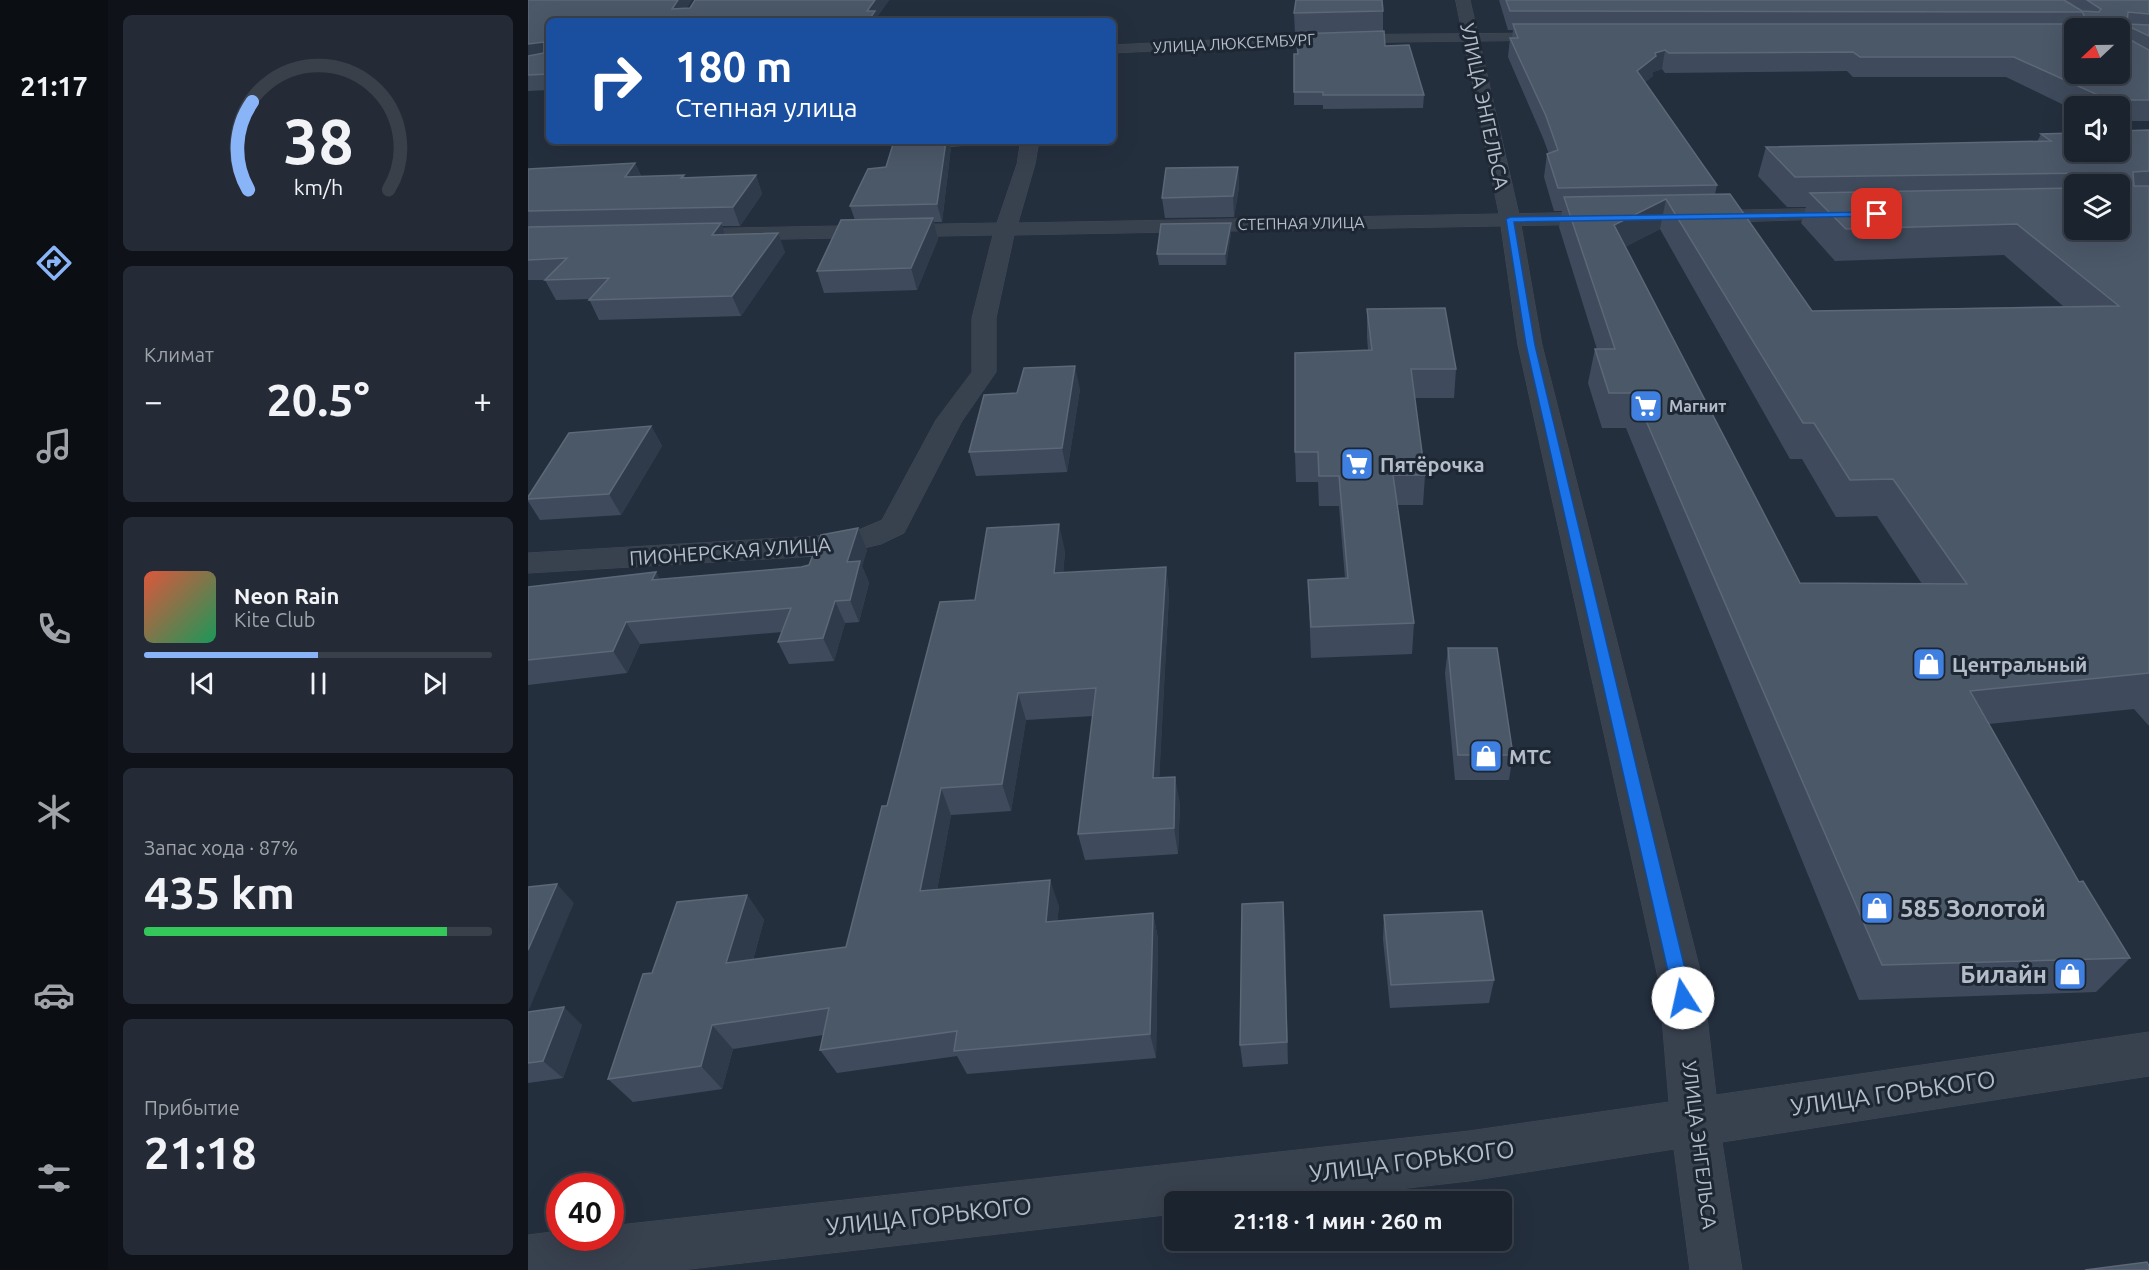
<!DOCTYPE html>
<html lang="ru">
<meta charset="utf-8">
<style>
:root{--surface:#1b232e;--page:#242b36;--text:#f1f3f6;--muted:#a0a4aa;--line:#39404a;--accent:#8ab4f8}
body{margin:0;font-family:Ubuntu,sans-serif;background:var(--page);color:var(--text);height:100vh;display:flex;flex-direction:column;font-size:22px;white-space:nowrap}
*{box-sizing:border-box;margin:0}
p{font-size:20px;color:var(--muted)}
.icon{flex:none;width:33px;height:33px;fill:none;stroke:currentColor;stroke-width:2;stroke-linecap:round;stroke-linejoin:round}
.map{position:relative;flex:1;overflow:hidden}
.side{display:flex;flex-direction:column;gap:15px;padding:15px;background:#0f1319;width:420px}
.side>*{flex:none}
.hud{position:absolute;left:18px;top:18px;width:570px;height:126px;border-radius:9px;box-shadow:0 6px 24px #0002,0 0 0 2px var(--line);background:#1a4fa0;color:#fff;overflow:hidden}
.needle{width:39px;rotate:248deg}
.buttons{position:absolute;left:1536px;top:18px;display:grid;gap:12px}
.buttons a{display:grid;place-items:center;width:66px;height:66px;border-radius:9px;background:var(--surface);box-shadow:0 6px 24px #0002,0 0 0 2px var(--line);font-size:30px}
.speed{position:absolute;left:18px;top:1173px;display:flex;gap:12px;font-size:30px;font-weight:700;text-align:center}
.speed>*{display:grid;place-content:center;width:78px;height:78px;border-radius:50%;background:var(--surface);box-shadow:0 6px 24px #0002,0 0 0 2px var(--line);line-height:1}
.speed .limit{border:9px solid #d22;background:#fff;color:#111}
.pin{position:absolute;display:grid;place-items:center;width:51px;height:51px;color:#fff;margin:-26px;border-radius:12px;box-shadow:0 3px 9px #0006}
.me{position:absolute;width:66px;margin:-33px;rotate:350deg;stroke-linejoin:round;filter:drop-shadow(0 0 4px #0008)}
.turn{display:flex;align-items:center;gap:21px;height:126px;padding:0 30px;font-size:27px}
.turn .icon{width:78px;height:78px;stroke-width:2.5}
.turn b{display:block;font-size:42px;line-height:51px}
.big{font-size:45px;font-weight:600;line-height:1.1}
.side .tile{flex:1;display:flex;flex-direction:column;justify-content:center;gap:9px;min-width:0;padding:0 21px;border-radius:9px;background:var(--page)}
.side .dial{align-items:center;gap:0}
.dial svg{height:156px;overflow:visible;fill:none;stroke:var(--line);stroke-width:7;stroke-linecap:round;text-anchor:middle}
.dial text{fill:var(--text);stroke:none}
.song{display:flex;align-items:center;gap:18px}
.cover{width:72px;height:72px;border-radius:9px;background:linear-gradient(135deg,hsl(10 70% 55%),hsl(150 70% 35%))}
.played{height:6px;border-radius:3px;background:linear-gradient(90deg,var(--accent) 50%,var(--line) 50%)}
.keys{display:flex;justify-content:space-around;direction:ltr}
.heat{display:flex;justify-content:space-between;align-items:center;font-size:33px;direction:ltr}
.charge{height:9px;border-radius:4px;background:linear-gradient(90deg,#34c759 87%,var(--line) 0)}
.trip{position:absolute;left:636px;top:1191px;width:348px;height:60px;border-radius:9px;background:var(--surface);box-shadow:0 6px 24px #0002,0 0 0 2px var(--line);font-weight:600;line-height:60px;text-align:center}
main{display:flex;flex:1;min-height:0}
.tabs{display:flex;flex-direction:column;width:108px;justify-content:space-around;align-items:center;background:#0b0e12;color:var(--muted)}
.tabs .icon{width:42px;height:42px}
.tabs .selected{color:var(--accent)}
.tabs b{font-size:27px;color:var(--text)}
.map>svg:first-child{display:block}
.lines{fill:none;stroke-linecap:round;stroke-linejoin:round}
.minor-casing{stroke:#414a57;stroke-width:1}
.tertiary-casing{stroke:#414a57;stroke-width:1}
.minor{fill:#38414e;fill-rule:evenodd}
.tertiary{fill:#38414e;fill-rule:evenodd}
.wall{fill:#3f4b5c;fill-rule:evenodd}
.shaded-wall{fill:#2f3b4b}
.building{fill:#4b5868;stroke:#5c6777;stroke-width:1.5;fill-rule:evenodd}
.route{fill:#1a73e8;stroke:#114b97;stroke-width:1.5}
.labels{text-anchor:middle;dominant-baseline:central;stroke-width:6;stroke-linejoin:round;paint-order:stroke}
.far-street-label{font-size:16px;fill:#b4bcc9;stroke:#1d2633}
.far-poi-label{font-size:16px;font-weight:bold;fill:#b4bcc9;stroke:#1d2633;text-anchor:start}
.street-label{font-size:20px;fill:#b4bcc9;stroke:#1d2633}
.poi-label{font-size:20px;font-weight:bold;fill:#b4bcc9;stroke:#1d2633;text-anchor:start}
.near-poi-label{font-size:24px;font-weight:bold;fill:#b4bcc9;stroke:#1d2633;text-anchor:start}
.near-street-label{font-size:24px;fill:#b4bcc9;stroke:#1d2633}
</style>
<main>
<nav class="tabs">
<b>21:17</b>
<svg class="icon selected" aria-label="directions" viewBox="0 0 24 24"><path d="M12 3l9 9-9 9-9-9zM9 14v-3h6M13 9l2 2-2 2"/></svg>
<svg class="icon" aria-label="music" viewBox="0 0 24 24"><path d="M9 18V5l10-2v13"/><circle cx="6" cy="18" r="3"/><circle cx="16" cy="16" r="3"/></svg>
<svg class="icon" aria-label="phone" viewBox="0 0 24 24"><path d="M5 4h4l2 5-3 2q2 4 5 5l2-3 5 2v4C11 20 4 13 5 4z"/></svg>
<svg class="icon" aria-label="climate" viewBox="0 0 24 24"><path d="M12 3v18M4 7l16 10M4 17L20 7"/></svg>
<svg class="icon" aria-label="car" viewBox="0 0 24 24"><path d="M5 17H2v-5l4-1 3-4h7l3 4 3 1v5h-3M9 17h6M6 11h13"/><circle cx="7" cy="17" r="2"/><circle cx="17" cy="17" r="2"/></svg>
<svg class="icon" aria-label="filters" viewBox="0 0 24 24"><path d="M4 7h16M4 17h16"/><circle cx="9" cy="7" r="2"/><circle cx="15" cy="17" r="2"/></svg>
</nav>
<section class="side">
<div class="tile dial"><svg viewBox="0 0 100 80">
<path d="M14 69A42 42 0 1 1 86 69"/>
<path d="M14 69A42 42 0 0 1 16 24" stroke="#8ab4f8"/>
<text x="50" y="56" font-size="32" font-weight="700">38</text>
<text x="50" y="72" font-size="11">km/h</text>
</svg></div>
<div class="tile"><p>Климат</p>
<div class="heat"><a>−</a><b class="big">20.5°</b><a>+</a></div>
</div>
<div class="tile">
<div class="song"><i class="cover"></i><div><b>Neon Rain</b><p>Kite Club</p></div></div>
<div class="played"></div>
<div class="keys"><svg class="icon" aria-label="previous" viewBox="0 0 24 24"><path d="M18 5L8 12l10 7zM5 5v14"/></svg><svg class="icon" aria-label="pause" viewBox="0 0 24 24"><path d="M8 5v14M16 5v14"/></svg><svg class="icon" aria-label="next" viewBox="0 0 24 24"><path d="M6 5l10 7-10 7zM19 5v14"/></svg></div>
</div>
<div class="tile"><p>Запас хода · 87%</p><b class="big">435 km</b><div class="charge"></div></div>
<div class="tile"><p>Прибытие</p><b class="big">21:18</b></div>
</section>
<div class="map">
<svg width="1621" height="1270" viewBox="0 0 1621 1270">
<rect width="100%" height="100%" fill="#242f3e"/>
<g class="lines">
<defs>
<g id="minor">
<path d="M1030 33 1035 34V40L786 43 585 53V45L786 35Z"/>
<path d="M493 141H511L507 164 490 223 1077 212 1084 214 1087 218 1084 222 1077 224 486 235 468 318V372L434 421 376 533 353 544 306 555 0 573V553L306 535 333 529 354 520 408 420 444 372V318L465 235 154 241 147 239 144 235 147 231 154 229 469 223 489 164Z"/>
<path d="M1320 208 1327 210 1330 214 1327 218 1173 223 1166 221 1163 217 1166 213 1173 211Z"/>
</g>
<path id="tertiary" d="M928 0H942L992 219 1014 345 1175 982 1188 1095 1621 1032V1076L1194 1142 1214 1270H1162L1146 1149 941 1181 757 1202H646V1214L153 1270H0V1235L32 1231V1238H82V1226L941 1131 1141 1102 1131 982 990 345 972 219Z"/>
</defs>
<use href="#minor" class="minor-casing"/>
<use href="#tertiary" class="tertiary-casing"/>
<use href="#minor" class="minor"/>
<use href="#tertiary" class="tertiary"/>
</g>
<g class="wall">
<path d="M0 0H164L158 8H162L167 0H361L349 17 350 21H21V90L0 91Z"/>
<path d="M971 0H1621V121H1592V106H1546V110L1478 77H1325L1319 71 1137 73 1134 69 1125 72V76L1117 82 1189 185 1187 194 1284 311 1535 306 1476 255 1307 261 1273 223 1278 207H1259L1230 176 1238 147 1509 142 1513 134 1621 130V726L1606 709 1461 724 1551 882 1602 958 1568 992 1331 1000 1098 428H1074L1060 383 1067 349H1069L1031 227 1034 211H1026L1016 177 1019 154H1021L1015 138 980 57 982 38H984L985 30H980ZM1546 184H1592L1546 230ZM1132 229 1262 459H1274L1308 517 1349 516 1394 584 1272 583 1097 247Z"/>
<path d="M855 11V31L857 46 896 95 895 108 795 109V105H766V54H769L768 34H767L766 13Z"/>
<path d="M366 141H435V146L423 147 414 222H406L410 239 389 290 296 293 289 271 327 220 322 206 358 167Z"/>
<path d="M107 163 113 176 156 175 157 178 228 175 234 194 212 226H194L197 234 257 252 213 316 71 320 61 299 28 300 17 280H0V169Z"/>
<path d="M710 167 711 187 706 217 637 218 634 198Z"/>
<path d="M703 233 698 265H631L629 254Z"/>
<path d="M839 309 928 369 926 398H887L897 475 895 505H869L886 623 884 654 783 658 780 580 817 578 811 506H791L790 482H768L767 452 840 350 839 337Z"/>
<path d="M552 389 539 472 448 476 441 452 489 393Z"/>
<path d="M123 426 134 446 93 515 12 520 0 501V497Z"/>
<path d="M339 550 334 566 341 583 331 622 317 623 306 661 261 664 250 642 254 632 112 644 99 673 0 685V587L128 572 131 579 273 567Z"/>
<path d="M537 551 535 573 638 567 641 594 631 778 652 803 650 854 557 860 550 834 565 716 498 720 483 811 423 815 409 890 531 906 529 921 625 913 630 939 628 1058 439 1074 429 1056 309 1073 292 1050 295 1035 205 1049 194 1089 105 1102 80 1079 124 973 219 895 236 920 225 960 318 947 359 806 447 600Z"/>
<path d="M920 648 985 755 981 780H927L917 673Z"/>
<path d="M856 915 966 980 961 1003 862 1008 855 939Z"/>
<path d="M757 926 760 1064 715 1067 712 1045Z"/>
<path d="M0 1012 54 1025 35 1078 0 1083Z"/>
</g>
<g class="shaded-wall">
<path d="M150 0H164L151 21 144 9Z"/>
<path d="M347 0H361L349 17 350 21H340L339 11Z"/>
<path d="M16 42 21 53 0 59V44Z"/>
<path d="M1137 50 1134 69 1125 72V76L1106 91 1109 71 1127 53Z"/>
<path d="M418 141H422L423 147 414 222 409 204Z"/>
<path d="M107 163 115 181 97 177Z"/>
<path d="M710 167 711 187 706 217 705 196Z"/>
<path d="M228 175 234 194 212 226 205 207Z"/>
<path d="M1138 199 1132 229 1080 256 1086 225Z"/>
<path d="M405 218 410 239 389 290 383 268Z"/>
<path d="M193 223 200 243 184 235Z"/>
<path d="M703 223V233L698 265 697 254Z"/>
<path d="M250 233 257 252 213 316 204 296Z"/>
<path d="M547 366 552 389 539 472 534 448Z"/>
<path d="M123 426 134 446 93 515 81 494Z"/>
<path d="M531 524 537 551 533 600 526 573Z"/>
<path d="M330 528 339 550 334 566 341 583 331 622 322 600 319 562Z"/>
<path d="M638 567 641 594 630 804 625 778Z"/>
<path d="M128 572 140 595 124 580Z"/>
<path d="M307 601 317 623 306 661 295 638Z"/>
<path d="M98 622 112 644 99 673 85 651Z"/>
<path d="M490 693 498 720 483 811 474 784Z"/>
<path d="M647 777 652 803 650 854 646 828Z"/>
<path d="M413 788 423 815 404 917 392 891Z"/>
<path d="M522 880 531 906 527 947 518 922Z"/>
<path d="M29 884 46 903 0 1012V950Z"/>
<path d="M219 895 236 920 217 988 198 963Z"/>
<path d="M755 902 757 926 760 1064 759 1042Z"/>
<path d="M625 913 630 939 628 1058 622 1034Z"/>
<path d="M36 1007 54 1025 35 1078 15 1061Z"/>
<path d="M184 1025 205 1049 194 1089 173 1066Z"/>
</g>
<g class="building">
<path d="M0 0H150L144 9 162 8 167 0H347L339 11H347L340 21H21V74L0 75V56L16 53V42L0 44Z"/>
<path d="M768 0H854L855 11 766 13Z"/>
<path d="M978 0H1536L1554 11 1571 12 1573 9 1559 0H1621V14L1600 12 1599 24 1621 25V36L1600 26 1599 38 1621 50V100H1581L1486 57H1332L1325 52 1141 53 1137 50 1127 53 1128 56 1109 71 1189 185 1030 188 1019 154 1030 150 1018 116 982 38H990L985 24H1554L1556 15 1554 12 982 11ZM1546 28H1592V74H1546Z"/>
<path d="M856 31 857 46 881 45 896 95H795V92H766V54H770L768 34Z"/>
<path d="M1621 130V171L1605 172 1606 186H1621V673L1442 691 1551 882 1555 881 1602 958 1354 965 1106 393H1081L1067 349H1087L1036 197 1202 194 1284 311 1591 306 1489 224 1318 229 1282 193 1546 188V230H1592V184H1561L1562 173 1267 177 1238 147 1523 141 1513 134 1546 133V152H1592V131ZM1138 199 1275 423H1286L1322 480 1365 479 1439 584 1272 583 1086 225Z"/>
<path d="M366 141H418L409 204 322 206 340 169 358 167Z"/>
<path d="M107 163 97 177 156 175 153 178 228 175 205 207 0 211V169Z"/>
<path d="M710 167 705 196 634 198 638 168Z"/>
<path d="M405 218 383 268 289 271 313 220Z"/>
<path d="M193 223 184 235 250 233 204 296 61 300 81 278 17 280 39 258 0 260V227Z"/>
<path d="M703 223 697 254H629L633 224Z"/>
<path d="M917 308 928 369H883L897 475H865L886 623 783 627 780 580 820 578 811 476H791L790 452H767V353L844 350 839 309Z"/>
<path d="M547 366 534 448 441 452 456 395 489 393 496 368Z"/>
<path d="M123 426 81 494 0 499V497L41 433Z"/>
<path d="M531 524 526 573 638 567 625 778 647 777 646 828 550 834 568 688 490 693 474 784 413 788 392 891 522 880 518 922 625 913 622 1034 426 1051 429 1031 292 1050 301 1008 184 1025 173 1066 80 1079 115 974 124 973 149 902 219 895 198 963 318 947 354 806H359L412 602 447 600 459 528Z"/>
<path d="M330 528 319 562 332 561 322 600 307 601 295 638 250 642 263 608 98 622 85 651 0 660V587L128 572 124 580 273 567 281 565 293 535Z"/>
<path d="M920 648H969L985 755H930Z"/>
<path d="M29 884 0 950V887Z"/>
<path d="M755 902 759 1042 712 1045 714 904Z"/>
<path d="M954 911 966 980 863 985 856 915Z"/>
<path d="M36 1007 15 1061 0 1063V1012Z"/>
<path d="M1619 1262 1621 1266V1270H1557Z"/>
</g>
<path class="route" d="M1349 212 1352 216 986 222 1007 345 1164 998 1161 1004 1155 1007 1149 1004 1146 998 998 345 978 219 982 217Z"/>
<defs>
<symbol id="supermarket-square" viewBox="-11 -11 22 22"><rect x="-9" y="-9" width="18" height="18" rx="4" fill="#3f7fe0" stroke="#1d2633"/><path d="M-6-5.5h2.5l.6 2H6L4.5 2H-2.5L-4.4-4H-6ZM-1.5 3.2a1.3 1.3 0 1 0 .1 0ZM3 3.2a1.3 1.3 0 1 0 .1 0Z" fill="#fff"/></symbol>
<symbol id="shop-square" viewBox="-11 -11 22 22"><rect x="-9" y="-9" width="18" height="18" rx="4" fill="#3f7fe0" stroke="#1d2633"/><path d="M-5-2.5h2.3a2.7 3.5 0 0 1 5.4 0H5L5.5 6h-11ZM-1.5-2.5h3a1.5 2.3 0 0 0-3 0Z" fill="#fff"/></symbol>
</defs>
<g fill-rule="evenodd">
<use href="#supermarket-square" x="1099" y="387" width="38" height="38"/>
<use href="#supermarket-square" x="810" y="445" width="38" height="38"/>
<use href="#shop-square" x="1382" y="645" width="38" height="38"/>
<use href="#shop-square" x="939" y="737" width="38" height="38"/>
<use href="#shop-square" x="1330" y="889" width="38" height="38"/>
<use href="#shop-square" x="1523" y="955" width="38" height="38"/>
</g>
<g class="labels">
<g class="far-street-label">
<text transform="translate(706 43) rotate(-3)">УЛИЦА ЛЮКСЕМБУРГ</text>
<text transform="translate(773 223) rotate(-1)">СТЕПНАЯ УЛИЦА</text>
</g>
<g class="far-poi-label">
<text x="1141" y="406">Магнит</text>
</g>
<g class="street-label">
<text transform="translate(957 106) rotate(78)">УЛИЦА ЭНГЕЛЬСА</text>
<text transform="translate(202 551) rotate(-4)">ПИОНЕРСКАЯ УЛИЦА</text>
<text transform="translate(1172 1145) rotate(83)">УЛИЦА ЭНГЕЛЬСА</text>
</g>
<g class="poi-label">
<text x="852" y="464">Пятёрочка</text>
<text x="1424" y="664">Центральный</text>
<text x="981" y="756">МТС</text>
</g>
<g class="near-poi-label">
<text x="1372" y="908">585 Золотой</text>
<text x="1519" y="974" text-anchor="end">Билайн</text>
</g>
<g class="near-street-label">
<text transform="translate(1365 1093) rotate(-8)">УЛИЦА ГОРЬКОГО</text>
<text transform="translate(884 1161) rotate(-7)">УЛИЦА ГОРЬКОГО</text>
<text transform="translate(401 1216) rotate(-6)">УЛИЦА ГОРЬКОГО</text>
</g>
</g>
</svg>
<div class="buttons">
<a><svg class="needle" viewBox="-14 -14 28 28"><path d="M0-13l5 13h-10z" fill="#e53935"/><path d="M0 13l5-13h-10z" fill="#a0a4aa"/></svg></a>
<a><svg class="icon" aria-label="sound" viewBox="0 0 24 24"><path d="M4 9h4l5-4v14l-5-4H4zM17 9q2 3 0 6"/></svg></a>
<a><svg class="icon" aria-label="layers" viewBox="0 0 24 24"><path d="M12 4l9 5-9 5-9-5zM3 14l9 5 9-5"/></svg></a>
</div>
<div class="speed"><div class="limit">40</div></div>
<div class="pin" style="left:1349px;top:214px;background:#d93025"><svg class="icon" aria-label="arrive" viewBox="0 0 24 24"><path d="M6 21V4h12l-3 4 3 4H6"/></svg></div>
<svg class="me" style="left:1155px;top:998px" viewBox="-20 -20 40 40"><circle r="19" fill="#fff"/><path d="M0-13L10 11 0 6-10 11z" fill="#1a73e8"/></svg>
<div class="trip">21:18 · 1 мин · 260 m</div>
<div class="hud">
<div class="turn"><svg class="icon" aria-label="right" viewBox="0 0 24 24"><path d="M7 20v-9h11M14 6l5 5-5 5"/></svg><div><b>180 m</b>Степная улица</div></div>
</div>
</div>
</main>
